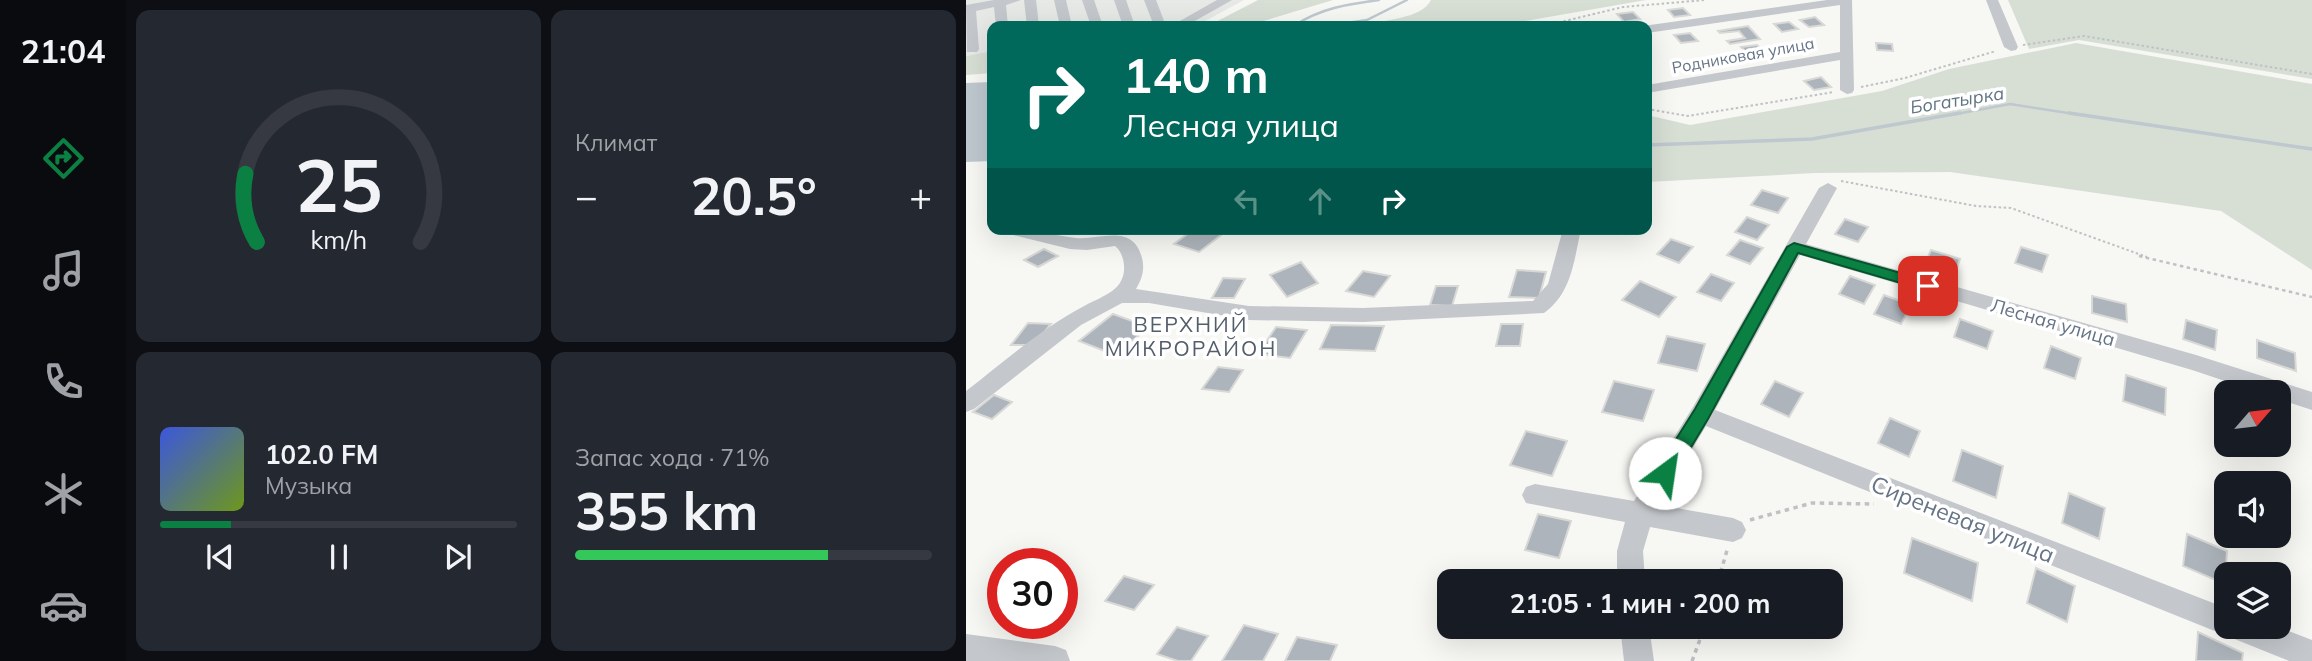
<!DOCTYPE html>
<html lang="ru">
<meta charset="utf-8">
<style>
:root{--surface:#171b24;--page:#242831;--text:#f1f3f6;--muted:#9ea1a6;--line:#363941;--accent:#0b8043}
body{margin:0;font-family:Mulish,sans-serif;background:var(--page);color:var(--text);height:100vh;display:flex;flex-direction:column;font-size:26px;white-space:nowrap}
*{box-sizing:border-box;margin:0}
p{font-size:23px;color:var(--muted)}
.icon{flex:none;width:38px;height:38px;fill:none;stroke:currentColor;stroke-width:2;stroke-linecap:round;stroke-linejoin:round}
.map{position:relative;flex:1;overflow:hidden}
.drawer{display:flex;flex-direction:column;gap:10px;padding:10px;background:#0d0f14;width:840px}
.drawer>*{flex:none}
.guide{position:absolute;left:21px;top:21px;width:665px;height:214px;border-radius:14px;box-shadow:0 7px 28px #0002;background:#00695c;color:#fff;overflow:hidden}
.needle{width:46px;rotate:62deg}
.buttons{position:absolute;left:1248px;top:380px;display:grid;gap:14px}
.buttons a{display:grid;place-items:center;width:77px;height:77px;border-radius:14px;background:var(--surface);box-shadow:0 7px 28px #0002;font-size:35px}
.speed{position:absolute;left:21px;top:548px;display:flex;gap:14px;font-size:35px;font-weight:700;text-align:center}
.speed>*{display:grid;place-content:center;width:91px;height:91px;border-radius:50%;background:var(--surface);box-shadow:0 7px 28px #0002;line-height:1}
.speed .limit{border:10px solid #d22;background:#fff;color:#111}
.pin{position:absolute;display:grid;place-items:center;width:60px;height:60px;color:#fff;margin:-30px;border-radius:14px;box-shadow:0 4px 10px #0006}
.me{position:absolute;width:77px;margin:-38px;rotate:31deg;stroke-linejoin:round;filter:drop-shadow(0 0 5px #0008)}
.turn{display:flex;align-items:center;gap:24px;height:147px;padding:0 21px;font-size:32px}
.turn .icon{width:91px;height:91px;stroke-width:2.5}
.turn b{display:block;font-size:49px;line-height:60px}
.lanes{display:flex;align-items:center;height:66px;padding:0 21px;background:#0003;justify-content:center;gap:35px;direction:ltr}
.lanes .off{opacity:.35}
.big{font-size:52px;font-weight:700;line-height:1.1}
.drawer .tile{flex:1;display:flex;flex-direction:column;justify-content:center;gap:10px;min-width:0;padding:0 24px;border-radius:14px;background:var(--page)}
.drawer .dial{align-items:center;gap:0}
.dial svg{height:182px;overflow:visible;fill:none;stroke:var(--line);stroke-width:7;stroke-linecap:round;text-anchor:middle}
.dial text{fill:var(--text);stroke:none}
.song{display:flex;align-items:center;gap:21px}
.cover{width:84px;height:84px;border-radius:10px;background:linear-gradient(135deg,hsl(230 70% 55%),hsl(80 70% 35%))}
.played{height:7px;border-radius:4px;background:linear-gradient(90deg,var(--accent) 20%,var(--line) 20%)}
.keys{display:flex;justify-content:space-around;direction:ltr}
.heat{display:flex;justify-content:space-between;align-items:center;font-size:38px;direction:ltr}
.charge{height:10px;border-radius:5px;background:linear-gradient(90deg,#34c759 71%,var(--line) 0)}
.drawer .tiles{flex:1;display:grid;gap:10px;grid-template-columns:repeat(2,1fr)}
.trip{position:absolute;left:471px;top:569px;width:406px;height:70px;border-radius:14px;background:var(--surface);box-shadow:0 7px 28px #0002;font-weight:700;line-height:70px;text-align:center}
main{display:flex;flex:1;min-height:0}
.tab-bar{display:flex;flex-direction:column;width:126px;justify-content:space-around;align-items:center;background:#090b0e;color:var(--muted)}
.tab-bar .icon{width:49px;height:49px}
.tab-bar .on{color:var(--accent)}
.tab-bar b{font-size:32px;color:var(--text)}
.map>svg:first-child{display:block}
.built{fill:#e7e9e7}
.green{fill:#d7dfd5}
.water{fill:#bec8ce}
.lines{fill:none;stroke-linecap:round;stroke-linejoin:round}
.stream-far1{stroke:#bec8ce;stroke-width:2.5}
.stream{stroke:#bec8ce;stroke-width:3.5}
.building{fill:#adb4bb;stroke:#d8d9d6;stroke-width:2}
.path-far2{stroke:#c0c1c4;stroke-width:2;stroke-dasharray:2.5 2.5;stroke-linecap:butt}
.path-far1{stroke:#c0c1c4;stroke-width:2.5;stroke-dasharray:3.5 3.5;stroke-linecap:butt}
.path{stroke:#c0c1c4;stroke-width:3.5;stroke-dasharray:4.5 4.5;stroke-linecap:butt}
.minor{fill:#c4c7cb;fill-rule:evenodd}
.route{fill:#0b8043;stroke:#07532c;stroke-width:2}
.labels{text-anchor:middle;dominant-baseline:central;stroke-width:7;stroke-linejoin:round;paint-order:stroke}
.far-street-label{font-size:16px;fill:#657486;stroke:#fff}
.far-water-label{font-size:18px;font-style:italic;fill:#607583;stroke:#fff}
.street-label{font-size:19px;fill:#657486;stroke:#fff}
.neighbourhood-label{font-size:21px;letter-spacing:2px;fill:#535e6b;stroke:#fff}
.near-street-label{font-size:23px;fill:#657486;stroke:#fff}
</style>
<main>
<nav class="tab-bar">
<b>21:04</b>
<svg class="icon on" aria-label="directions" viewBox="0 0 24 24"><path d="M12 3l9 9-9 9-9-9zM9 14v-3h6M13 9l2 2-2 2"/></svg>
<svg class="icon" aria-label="music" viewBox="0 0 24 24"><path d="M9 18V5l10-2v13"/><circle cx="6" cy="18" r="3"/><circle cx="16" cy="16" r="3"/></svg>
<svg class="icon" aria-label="phone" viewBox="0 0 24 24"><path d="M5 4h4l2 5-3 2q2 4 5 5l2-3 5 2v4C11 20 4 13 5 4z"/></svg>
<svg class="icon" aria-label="climate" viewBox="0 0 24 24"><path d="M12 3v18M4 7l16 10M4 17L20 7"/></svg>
<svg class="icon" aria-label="car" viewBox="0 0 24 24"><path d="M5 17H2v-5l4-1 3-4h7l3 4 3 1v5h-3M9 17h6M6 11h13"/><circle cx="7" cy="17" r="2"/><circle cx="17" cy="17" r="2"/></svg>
</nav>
<section class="drawer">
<div class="tiles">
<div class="tile dial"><svg viewBox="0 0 100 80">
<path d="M14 69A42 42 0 1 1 86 69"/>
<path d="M14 69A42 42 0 0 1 9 39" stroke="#0b8043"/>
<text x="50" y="56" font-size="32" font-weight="700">25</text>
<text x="50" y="72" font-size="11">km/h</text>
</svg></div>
<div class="tile"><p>Климат</p>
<div class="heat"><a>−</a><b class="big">20.5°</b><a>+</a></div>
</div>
<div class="tile">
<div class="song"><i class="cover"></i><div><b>102.0 FM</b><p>Музыка</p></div></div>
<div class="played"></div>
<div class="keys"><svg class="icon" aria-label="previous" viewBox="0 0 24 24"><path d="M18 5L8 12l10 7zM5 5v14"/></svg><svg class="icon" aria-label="pause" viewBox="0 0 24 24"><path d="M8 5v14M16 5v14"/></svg><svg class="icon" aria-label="next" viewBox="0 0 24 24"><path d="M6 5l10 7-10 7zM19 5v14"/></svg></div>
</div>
<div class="tile"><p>Запас хода · 71%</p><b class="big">355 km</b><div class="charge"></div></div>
</div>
</section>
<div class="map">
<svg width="1346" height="661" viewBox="0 0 1346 661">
<rect width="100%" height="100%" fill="#f7f7f4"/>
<path class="built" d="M0 0H278L230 26H26V51L0 56Z"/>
<g class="green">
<path d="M292 0H367L281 26H242Z"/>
<path d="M465 0H680L530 26H396C416 19 455 20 465 0Z"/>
<path d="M1042 0H1346V79L1113 40 1063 49Z"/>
<path d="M1110 43 1346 84V270L1255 211 984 172 849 173 681 182V115L724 125 916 91 983 69Z"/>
<path d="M26 51V73L0 75V56Z"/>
</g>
<path class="water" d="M26 82V161L0 162V83Z"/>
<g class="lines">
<g class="stream-far1">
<path d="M381 23 401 20 441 0"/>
<path d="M328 26C354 8 383 4 413 0"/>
<path d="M985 115 1044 104 1115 115"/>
</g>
<g class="stream">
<path d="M1103 113 1346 149"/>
<path d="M681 145 846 139 994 113"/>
</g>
</g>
<g class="building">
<path d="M717 8 724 15 708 17 702 10Z"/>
<path d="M667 12 674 19 658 22 651 14Z"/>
<path d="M849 17 858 25 843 27 834 20Z"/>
<path d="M823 22 832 29 816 32 808 24Z"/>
<path d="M782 26 794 39 764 44 761 41 779 38 773 31 754 33 752 31Z"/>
<path d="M724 33 732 41 715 43 708 35Z"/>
<path d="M910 43 926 44 927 51 911 50Z"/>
<path d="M791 45 800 53 783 56 775 47Z"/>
<path d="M855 77 865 87 848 90 838 81Z"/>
<path d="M796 190 822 198 812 213 785 205Z"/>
<path d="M781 217 803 225 791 240 769 232Z"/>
<path d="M879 219 902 227 892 242 869 234Z"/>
<path d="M228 229H263L233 252 208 244Z"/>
<path d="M705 239 727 247 713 263 691 254Z"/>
<path d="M774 240 797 248 784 264 761 255Z"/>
<path d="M1055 247 1082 255 1076 272 1049 263Z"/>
<path d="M78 249 92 256 72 267 58 260Z"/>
<path d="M965 250 994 259 989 274 959 264Z"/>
<path d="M335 262 352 283 321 297 304 275Z"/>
<path d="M551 270 580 272 573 298 543 297Z"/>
<path d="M397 271 424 276 408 297 380 291Z"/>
<path d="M745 274 768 283 755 301 731 292Z"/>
<path d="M884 276 909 285 898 304 873 294Z"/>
<path d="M257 278 279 279 268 298H246Z"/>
<path d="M674 281 710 297 693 317 656 300Z"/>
<path d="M470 286H492L486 306 464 305Z"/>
<path d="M918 295 945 305 935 324 908 314Z"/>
<path d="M1126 296 1160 304 1161 322 1126 313Z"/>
<path d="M147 314 183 327 149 355 113 341Z"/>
<path d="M994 319 1027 331 1021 349 988 337Z"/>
<path d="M1220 320 1251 330 1249 350 1217 339Z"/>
<path d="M62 323 85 324 68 345H45Z"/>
<path d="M535 324H557L554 346H530Z"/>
<path d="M365 325 418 326 409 351 354 349Z"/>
<path d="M310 327 341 330 324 358 292 354Z"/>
<path d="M701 336 739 344 731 371 692 363Z"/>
<path d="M1291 340 1329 353 1330 371 1291 358Z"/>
<path d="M1085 346 1115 358 1109 379 1078 368Z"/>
<path d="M252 367 277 370 263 392 236 389Z"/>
<path d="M1160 375 1200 388 1199 415 1157 401Z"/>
<path d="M648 381 688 390 677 421 636 412Z"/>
<path d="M809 381 837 393 823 417 795 404Z"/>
<path d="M28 395 46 402 26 419 7 412Z"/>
<path d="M924 418 954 431 943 457 912 443Z"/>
<path d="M560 431 601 441 586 476 544 465Z"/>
<path d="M996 450 1037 466 1030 498 987 481Z"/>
<path d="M1103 493 1139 508 1133 539 1096 523Z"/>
<path d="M572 514 605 521 593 558 559 550Z"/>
<path d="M1221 534 1261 551 1259 584 1217 566Z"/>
<path d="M946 538 1012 563 1006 601 938 573Z"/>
<path d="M1070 568 1109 586 1101 622 1061 603Z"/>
<path d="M158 576 188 585 168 610 139 601Z"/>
<path d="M278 625 312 634 297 661H256Z"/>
<path d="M211 627 242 636 225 661H212L191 654Z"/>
<path d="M1232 632 1277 653 1276 661H1230Z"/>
<path d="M331 637 371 645 364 661H319Z"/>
</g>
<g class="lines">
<g class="path-far2">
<path d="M578 26 657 7 739 0"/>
<path d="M1057 45 1118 36 1346 74"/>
<path d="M895 87 939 78 1030 51"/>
<path d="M681 109 722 116 868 92"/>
<path d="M875 181 1010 206 1045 208 1181 257"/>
</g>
<path class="path-far1" d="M1173 256 1346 297"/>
<g class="path">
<path d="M784 520 846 503 908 504"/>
<path d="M752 581 762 547"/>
<path d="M726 661 739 626"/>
</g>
<g class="minor">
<path d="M28 0H55L40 5 42 26H30L28 7 10 11 13 49 11 52H1L0 5Z"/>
<path d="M58 0H70L73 26H61Z"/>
<path d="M88 0H100L106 26H94Z"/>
<path d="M116 0H128L137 26H125Z"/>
<path d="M148 0H160L169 26H157Z"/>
<path d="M178 0H190L200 26H188Z"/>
<path d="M251 0H266L220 26H205Z"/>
<path d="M861 0H886L888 90 886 93 881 94 874 90V60L681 93V85L874 52V5L681 33V26H677Z"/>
<path d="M1020 0H1032L1052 47 1050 50 1045 51 1038 47Z"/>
<path d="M862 183 871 188 840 244 1230 355 1346 392V410L1312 399V392H1292L1226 370 834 255 749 410 1260 608V626H1310L1346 640V661H1323L740 426 693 505 767 518 776 522 780 530 776 538 767 542 684 527 677 551 679 581H651V551L659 522 560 503 556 495 560 487 569 484 668 501 727 407 853 188Z"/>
<path d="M45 229C68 229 88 236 110 238 135 240 167 223 176 258 179 269 176 279 170 289L283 306 397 308 567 301 582 284 597 229H615C608 260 606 293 578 313L397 322 283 320 183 303H156L115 325 8 409 0 412V391C39 361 77 327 120 305 131 299 149 293 155 281 161 270 158 253 149 246L121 250 104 249 47 235Z"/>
<path d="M654 626H683L688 661H658Z"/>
<path d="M0 634 89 646 100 650 104 661H0Z"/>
</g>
</g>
<path class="route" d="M828 243 967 282 969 286 962 291 832 253 742 419 706 479 699 481 692 479 690 473 692 468 729 409 821 247Z"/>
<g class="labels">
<g class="far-street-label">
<text transform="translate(777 55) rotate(-10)">Родниковая улица</text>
</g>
<g class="far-water-label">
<text transform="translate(991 100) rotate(-9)">Богатырка</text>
</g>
<g class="street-label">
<text transform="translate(1087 322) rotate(16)">Лесная улица</text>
</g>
<g class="neighbourhood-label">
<text x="225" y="324">ВЕРХНИЙ<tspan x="225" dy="24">МИКРОРАЙОН</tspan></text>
</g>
<g class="near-street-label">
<text transform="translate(997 519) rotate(22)">Сиреневая улица</text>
</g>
</g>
</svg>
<div class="buttons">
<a><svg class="needle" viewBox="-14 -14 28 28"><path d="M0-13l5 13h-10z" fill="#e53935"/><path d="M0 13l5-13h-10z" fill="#9ea1a6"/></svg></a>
<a><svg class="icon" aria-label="sound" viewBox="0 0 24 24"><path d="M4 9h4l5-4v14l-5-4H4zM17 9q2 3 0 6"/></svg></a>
<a><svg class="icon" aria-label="layers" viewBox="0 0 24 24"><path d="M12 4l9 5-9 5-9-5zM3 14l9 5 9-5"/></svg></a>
</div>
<div class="speed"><div class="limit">30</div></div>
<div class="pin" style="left:962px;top:286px;background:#d93025"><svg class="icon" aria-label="arrive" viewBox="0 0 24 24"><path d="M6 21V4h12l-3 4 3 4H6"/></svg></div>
<svg class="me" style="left:699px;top:473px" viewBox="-20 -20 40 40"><circle r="19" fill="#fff"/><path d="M0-13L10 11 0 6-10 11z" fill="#0b8043"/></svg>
<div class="trip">21:05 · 1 мин · 200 m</div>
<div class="guide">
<div class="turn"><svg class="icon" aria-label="right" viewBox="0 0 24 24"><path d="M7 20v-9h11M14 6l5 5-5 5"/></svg><div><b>140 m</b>Лесная улица</div></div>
<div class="lanes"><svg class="icon off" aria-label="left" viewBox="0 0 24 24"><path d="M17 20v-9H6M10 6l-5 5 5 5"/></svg><svg class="icon off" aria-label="ahead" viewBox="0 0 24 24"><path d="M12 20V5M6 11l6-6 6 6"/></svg><svg class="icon" aria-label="right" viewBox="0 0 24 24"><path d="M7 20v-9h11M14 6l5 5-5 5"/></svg></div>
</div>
</div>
</main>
